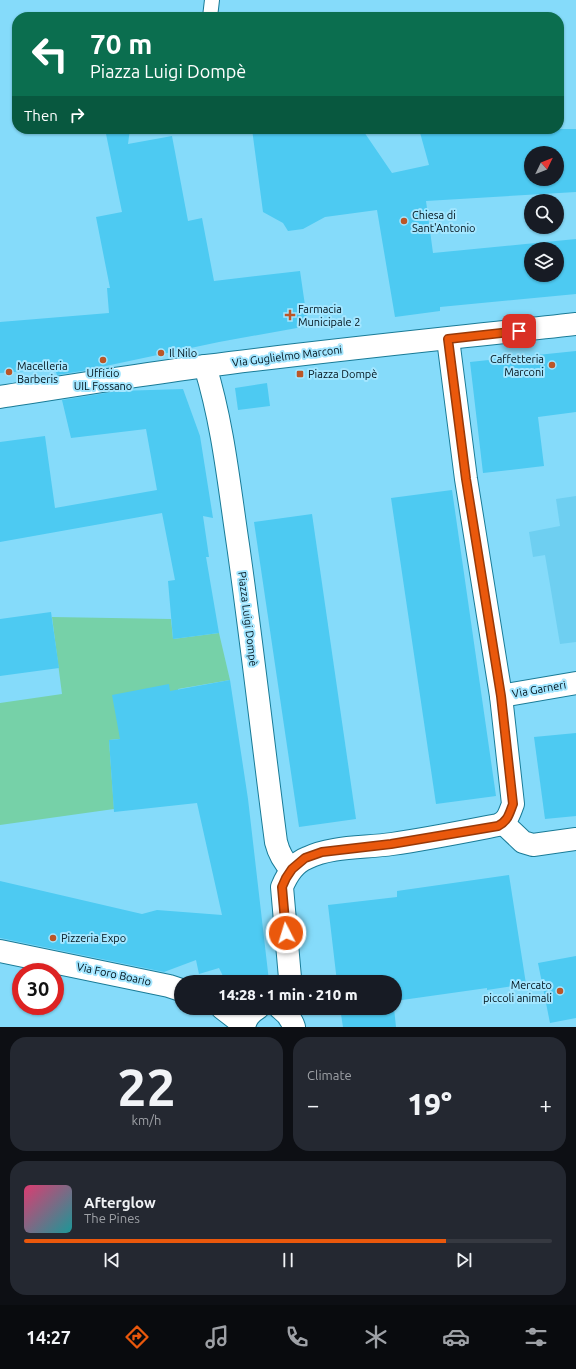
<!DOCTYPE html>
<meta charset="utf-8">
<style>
:root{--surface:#171b24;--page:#242831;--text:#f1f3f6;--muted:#9ea1a6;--line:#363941;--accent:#ea580c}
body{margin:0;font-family:Ubuntu,sans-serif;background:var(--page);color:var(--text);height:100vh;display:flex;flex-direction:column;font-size:15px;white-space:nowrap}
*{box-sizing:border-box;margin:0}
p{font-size:13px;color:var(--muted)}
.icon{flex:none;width:22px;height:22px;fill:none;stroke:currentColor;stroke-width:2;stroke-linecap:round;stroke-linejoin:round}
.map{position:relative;height:1027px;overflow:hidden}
.panel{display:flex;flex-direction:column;gap:10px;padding:10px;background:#0d0f14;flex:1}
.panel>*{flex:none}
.top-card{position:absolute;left:12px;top:12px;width:552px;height:122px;border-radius:16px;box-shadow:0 1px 3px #0004;background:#0b6e4f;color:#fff;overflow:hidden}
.needle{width:26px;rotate:47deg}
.buttons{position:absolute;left:524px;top:146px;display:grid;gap:8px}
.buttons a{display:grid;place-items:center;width:40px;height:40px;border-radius:50%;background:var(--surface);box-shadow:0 1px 3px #0004;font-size:20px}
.speed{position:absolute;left:12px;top:963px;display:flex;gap:8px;font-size:20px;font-weight:700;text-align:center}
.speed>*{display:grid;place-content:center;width:52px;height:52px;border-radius:50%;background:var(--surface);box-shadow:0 1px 3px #0004;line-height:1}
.speed .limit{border:6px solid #d22;background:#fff;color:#111}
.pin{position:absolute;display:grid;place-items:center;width:34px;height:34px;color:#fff;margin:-17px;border-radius:8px;box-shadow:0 2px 6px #0006}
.me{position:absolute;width:44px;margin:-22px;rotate:355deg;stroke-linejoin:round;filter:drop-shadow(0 0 3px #0008)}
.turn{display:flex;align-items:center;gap:14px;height:84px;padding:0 12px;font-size:18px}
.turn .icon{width:52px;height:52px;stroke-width:2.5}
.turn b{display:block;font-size:28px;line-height:34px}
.then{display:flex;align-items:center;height:38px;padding:0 12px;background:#0003;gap:8px;font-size:15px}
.big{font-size:30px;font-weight:800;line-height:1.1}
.panel .tile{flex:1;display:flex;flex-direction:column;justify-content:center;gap:6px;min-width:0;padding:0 14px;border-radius:16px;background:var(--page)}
.panel .dial{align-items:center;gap:0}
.dial b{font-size:52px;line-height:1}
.song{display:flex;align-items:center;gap:12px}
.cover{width:48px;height:48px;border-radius:6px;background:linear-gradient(135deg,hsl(340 70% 55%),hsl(180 70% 35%))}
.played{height:4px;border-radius:2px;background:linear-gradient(90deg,var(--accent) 80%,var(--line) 80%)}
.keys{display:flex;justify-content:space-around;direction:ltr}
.heat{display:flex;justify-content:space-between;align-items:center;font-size:22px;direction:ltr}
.panel .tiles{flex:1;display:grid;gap:10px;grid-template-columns:1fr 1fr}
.tile:last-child{grid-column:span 2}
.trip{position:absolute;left:174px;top:975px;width:228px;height:40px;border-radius:20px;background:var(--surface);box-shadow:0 1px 3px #0004;font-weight:800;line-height:40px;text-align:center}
.menu{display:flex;height:64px;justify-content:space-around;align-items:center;background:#090b0e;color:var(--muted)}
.menu .icon{width:28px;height:28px}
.menu .selected{color:var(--accent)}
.menu b{font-size:18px;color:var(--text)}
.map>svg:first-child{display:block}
.built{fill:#6ecff1}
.green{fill:#76d1a8}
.building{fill:#4dcaf2;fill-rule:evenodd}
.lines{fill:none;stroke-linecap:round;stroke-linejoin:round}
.service-casing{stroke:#197b97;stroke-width:16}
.minor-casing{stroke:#197b97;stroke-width:24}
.secondary-casing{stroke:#197b97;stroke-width:24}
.service{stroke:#fff;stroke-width:14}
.minor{stroke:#fff;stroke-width:22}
.secondary{stroke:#fff;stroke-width:22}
.route-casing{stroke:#983908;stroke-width:10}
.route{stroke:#ea580c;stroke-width:7}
.poi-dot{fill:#bb5627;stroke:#a3e6ff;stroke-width:1.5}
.labels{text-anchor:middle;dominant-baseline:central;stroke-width:4;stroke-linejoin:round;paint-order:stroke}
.poi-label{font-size:11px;fill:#00121b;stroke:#a3e6ff;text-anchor:start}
.street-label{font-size:11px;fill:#00121b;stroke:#a3e6ff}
</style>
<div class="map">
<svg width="576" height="1027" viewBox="0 0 576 1027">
<rect width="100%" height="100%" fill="#85dbfa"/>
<path class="built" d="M576 496V642L560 644 545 555 533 557 529 532 560 526 556 499Z"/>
<path class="green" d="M52 617 171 619 173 639 219 633 230 680 178 689 183 732 109 740 114 809 0 825V703L62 694Z"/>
<g class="building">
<path d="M105 129H130L128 144 172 136 188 221 202 218 214 281 300 271 308 326 219 342 82 371 57 375 55 369 0 373V322L109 313 107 288H110L96 217 122 212Z"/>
<path d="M252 129H362L392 173 429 165 419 129H576V192L426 201 433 253 576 239V294L440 307V311L395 317 377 210 325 217 303 229 288 231 283 223 263 212ZM531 153H557V179H531ZM531 249H557V275H531Z"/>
<path d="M576 351V412L538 417 544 466 483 473 470 362Z"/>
<path d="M267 383 270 406 238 410 235 388Z"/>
<path d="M183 389 200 436 213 518 203 516 209 557H206L219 633 173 639 168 581 175 580 162 513 0 542V442L45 436 55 508 157 490 146 429 71 438 62 400 118 391Z"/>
<path d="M452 490 496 796 436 804 391 498Z"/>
<path d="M312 514 356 819 299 827 254 522Z"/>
<path d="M51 612 59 668 0 676V619Z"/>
<path d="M230 680 248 799 269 981 225 980 219 968 199 974 196 960 164 972 0 938V881L142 914 157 910 222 915 197 803 114 812 109 740 120 739 112 695 169 684 170 691Z"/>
<path d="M576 733V816L545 819 534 737Z"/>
<path d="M509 875 526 984 487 990V988L395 1001V982H337L328 905 397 897V891Z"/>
<path d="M576 956V1018L550 1023 538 963Z"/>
<path d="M340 1008H394L396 1027H343Z"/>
</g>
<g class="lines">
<defs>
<path id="service" d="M210 17 212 0"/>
<g id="minor">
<path d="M205 366C223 424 229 485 238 545 252 643 263 743 276 842 279 854 283 861 291 869"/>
<path d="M501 696 576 683"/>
<path d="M503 823 523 842 533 845 576 839"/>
<path d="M0 951 169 986 181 990"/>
<path d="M289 982 290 978 282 887C287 875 294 863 307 858 331 846 365 848 392 844 427 839 462 832 498 825 508 821 509 814 513 804L501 696 466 479 448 339"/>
<path d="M222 1008 244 1025"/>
<path d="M280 1008C287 1013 291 1018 294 1027"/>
<path d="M244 1027C246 1018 250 1013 258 1008"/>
</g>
<path id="secondary" d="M0 397C69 386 137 375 206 366 329 350 453 338 576 324"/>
</defs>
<use href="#service" class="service-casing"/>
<use href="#minor" class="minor-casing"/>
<use href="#secondary" class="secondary-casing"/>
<use href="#service" class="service"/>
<use href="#minor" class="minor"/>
<use href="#secondary" class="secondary"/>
</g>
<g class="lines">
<defs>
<path id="route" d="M286 933 282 887 286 878 292 869 305 858 322 852 391 844 498 826C508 821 509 814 513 804L501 696 466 479 448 339 519 331"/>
</defs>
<use href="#route" class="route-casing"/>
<use href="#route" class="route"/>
</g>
<g class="poi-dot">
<circle cx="404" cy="221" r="4"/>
<path d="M288 309h4v4h4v4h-4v4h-4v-4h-4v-4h4z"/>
<circle cx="161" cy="353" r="4"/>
<circle cx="103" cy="360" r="4"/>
<circle cx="552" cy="365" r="4"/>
<circle cx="9" cy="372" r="4"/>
<rect x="296" y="370" width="8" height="8" rx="2"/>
<circle cx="53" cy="938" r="4"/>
<circle cx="560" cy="991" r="4"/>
</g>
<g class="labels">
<g class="poi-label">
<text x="412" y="215">Chiesa di<tspan x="412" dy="13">Sant'Antonio</tspan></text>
<text x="298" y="309">Farmacia<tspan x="298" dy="13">Municipale 2</tspan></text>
<text x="169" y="353">Il Nilo</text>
<text x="544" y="359" text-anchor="end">Caffetteria<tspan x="544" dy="13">Marconi</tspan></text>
<text x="17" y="366">Macelleria<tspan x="17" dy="13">Barberis</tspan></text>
<text x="103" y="373" text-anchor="middle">Ufficio<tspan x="103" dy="13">UIL Fossano</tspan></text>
<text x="308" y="374">Piazza Dompè</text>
<text x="61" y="938">Pizzeria Expo</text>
<text x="552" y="985" text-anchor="end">Mercato<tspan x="552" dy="13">piccoli animali</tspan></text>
</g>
<g class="street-label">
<text transform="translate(287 356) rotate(-7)">Via Guglielmo Marconi</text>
<text transform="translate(248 619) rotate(83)">Piazza Luigi Dompè</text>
<text transform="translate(539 689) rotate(-10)">Via Garneri</text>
<text transform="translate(114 974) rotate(12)">Via Foro Boario</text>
</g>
</g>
</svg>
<div class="buttons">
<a><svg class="needle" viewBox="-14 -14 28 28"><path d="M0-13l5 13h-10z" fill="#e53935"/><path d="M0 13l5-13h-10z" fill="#9ea1a6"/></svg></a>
<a><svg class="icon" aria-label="search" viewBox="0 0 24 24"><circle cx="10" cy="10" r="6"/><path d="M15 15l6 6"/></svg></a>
<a><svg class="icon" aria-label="layers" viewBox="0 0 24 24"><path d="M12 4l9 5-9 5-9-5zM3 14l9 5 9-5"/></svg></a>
</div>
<div class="speed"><div class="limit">30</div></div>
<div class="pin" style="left:519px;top:331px;background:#d93025"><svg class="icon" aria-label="arrive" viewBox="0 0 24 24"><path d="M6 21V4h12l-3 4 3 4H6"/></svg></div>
<svg class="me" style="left:286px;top:933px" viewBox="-20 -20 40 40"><circle r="17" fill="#ea580c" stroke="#fff" stroke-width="3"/><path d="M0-11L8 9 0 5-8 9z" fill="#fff"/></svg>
<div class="trip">14:28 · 1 min · 210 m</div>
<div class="top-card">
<div class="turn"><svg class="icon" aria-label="left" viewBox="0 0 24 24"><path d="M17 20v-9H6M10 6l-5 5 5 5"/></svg><div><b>70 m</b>Piazza Luigi Dompè</div></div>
<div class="then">Then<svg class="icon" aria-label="right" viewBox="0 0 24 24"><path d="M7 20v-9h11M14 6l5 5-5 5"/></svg></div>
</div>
</div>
<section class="panel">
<div class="tiles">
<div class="tile dial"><b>22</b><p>km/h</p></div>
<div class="tile"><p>Climate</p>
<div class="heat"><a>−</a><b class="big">19°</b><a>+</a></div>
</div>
<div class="tile">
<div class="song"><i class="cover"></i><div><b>Afterglow</b><p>The Pines</p></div></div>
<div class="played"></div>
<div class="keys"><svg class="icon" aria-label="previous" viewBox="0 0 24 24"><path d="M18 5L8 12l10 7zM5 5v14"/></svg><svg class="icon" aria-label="pause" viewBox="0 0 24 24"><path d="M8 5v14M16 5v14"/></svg><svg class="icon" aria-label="next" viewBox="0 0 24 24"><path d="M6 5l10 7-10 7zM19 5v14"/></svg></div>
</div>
</div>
</section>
<nav class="menu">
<b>14:27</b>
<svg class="icon selected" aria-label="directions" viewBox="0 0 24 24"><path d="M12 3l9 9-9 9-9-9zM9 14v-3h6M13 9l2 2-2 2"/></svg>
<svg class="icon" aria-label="music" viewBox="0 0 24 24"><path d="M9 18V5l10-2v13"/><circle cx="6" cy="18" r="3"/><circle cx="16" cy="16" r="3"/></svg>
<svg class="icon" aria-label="phone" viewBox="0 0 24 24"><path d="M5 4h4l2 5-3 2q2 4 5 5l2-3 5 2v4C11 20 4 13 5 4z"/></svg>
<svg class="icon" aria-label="climate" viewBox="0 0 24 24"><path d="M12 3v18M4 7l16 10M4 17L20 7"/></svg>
<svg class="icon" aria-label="car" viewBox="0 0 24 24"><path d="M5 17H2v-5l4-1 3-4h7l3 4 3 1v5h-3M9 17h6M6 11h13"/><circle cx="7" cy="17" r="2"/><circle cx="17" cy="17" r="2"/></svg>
<svg class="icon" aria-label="filters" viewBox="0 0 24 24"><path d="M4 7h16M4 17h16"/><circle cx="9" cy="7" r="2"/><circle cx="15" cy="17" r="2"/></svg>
</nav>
